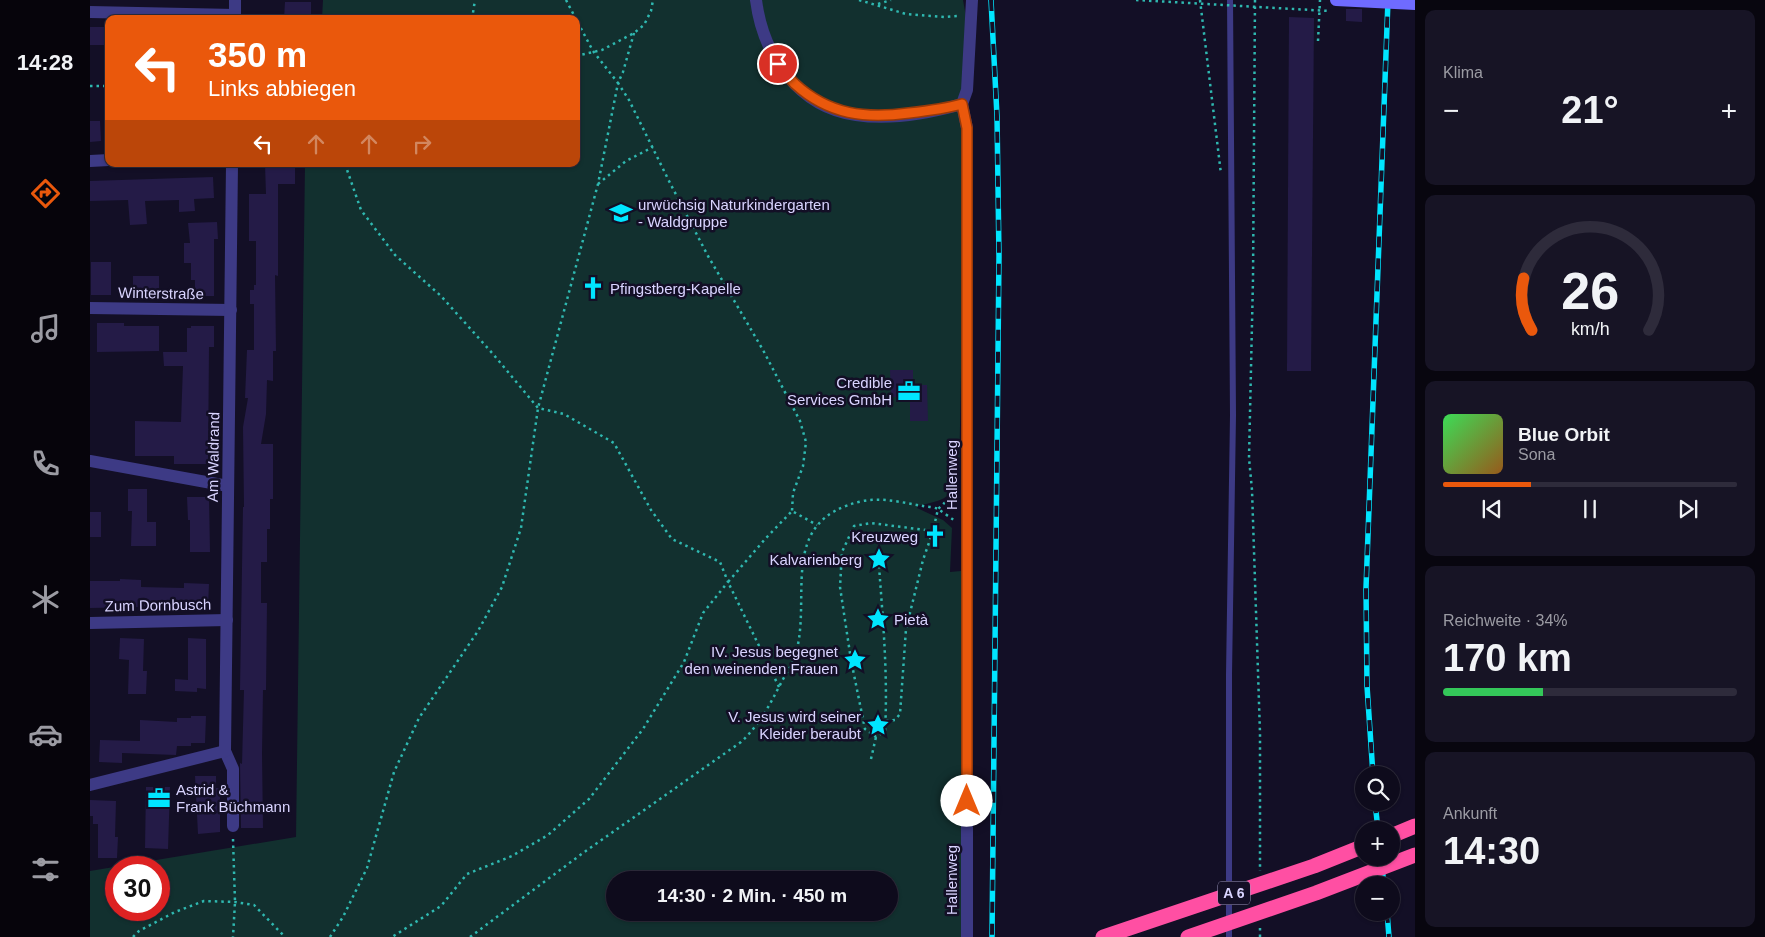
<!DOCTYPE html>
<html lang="de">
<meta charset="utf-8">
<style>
:root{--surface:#0e0b1c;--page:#171425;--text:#f1f3f6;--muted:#9b9ba3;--line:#2e2b3b;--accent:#ea580c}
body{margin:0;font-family:Arial,sans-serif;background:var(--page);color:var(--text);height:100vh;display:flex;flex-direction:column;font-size:19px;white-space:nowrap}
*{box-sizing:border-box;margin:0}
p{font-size:16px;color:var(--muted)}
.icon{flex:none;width:28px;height:28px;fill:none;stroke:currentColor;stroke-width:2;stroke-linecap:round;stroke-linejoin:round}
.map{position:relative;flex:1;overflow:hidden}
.side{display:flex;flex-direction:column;gap:10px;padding:10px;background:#08060f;width:350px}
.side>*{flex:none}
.guide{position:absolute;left:15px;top:15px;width:475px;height:152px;border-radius:10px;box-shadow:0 1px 4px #0004,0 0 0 1px var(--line);background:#ea580c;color:#fff;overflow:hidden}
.tools{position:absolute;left:1265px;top:766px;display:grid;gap:10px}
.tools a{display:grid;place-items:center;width:45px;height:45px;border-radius:50%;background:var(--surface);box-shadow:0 1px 4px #0004,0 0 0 1px var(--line);font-size:25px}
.speed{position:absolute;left:15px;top:856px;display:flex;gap:10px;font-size:25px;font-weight:700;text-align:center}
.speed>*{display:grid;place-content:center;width:65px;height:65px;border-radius:50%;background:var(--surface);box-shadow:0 1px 4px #0004,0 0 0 1px var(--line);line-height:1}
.speed .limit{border:8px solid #d22;background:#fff;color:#111}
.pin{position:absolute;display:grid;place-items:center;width:42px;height:42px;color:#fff;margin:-21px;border:2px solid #fff;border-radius:50%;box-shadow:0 1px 5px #0007}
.me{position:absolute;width:55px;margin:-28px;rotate:0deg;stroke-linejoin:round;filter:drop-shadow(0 0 4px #0008)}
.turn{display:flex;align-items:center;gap:18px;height:105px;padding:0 20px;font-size:22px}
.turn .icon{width:65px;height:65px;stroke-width:2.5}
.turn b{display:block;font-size:35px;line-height:42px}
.lanes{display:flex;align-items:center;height:48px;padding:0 20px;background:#0003;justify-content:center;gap:25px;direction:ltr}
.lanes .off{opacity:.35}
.big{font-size:38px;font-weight:600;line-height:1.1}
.side .card{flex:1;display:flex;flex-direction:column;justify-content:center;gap:8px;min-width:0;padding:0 18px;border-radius:10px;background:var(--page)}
.side .dial{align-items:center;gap:0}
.dial svg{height:130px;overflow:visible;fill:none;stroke:var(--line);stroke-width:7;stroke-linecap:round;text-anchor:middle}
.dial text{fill:var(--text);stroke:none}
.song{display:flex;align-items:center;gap:15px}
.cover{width:60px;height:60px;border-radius:8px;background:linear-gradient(135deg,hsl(130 70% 55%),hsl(30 70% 35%))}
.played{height:5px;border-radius:2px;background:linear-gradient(90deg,var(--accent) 30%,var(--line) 30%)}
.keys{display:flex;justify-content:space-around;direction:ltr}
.heat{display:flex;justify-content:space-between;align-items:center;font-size:28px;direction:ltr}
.charge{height:8px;border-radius:4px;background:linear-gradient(90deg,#34c759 34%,var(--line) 0)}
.trip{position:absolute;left:516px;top:871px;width:292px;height:50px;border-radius:25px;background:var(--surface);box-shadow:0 1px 4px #0004,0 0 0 1px var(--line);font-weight:600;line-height:50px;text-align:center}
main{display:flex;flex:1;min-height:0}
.dock{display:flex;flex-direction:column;width:90px;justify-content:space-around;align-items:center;background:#06040b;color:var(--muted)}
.dock .icon{width:35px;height:35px}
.dock .active{color:var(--accent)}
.dock b{font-size:22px;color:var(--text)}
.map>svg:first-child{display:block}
.green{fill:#12302f;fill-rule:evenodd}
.building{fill:#241b47}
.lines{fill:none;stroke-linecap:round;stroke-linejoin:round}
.path{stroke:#2fb8b0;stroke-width:2.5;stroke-dasharray:2.5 4;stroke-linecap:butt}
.service{stroke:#3d3a85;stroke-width:6}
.minor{stroke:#3d3a85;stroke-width:12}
.tertiary{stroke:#3d3a85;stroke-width:12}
.motorway{stroke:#ff4fa3;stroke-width:15}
.rail-casing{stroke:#00e5ff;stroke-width:5.5}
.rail{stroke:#130f26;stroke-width:4;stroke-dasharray:11;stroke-linecap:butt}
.path-bridge{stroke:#2fb8b0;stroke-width:2.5;stroke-dasharray:2.5 4;stroke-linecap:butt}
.secondary-bridge{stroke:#6f6bff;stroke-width:12}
.motorway-bridge{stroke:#ff4fa3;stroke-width:15}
.route-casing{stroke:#983908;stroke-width:12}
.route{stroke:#ea580c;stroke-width:9}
.labels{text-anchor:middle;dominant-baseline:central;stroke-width:5;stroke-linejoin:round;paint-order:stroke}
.shield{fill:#130f26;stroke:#9e99be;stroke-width:1}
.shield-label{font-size:14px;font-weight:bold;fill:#d9d4ff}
.poi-label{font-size:15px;fill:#d9d4ff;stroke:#130f26;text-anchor:end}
.street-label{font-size:15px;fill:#d9d4ff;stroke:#130f26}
</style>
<main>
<nav class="dock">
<b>14:28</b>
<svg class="icon active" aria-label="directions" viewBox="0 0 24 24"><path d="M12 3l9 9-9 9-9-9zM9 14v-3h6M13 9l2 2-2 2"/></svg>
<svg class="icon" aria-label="music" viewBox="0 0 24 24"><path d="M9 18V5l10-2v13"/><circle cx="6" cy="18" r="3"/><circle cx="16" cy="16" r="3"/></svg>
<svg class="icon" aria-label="phone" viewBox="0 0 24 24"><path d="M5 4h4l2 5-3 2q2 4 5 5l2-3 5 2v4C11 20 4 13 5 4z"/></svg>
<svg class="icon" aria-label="climate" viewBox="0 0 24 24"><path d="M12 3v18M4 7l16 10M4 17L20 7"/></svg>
<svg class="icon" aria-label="car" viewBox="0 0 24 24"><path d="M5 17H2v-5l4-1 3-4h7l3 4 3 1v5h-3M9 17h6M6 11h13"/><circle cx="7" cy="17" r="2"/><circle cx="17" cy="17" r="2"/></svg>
<svg class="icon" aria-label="filters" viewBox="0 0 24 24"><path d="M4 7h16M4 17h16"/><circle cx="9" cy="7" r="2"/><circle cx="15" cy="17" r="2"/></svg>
</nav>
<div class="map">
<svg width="1325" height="937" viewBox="0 0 1325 937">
<rect width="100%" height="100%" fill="#130f26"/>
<path class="green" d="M233 0H873L877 22 869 484C856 501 848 501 828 506L827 508 853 520 862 528 860 572 871 571 872 937H0V871L206 837 215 164H486V19H232ZM26 868H69V910H26ZM525 880H800V912H525Z"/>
<g class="building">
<path d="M195 2H221V19H194Z"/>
<path d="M1256 9H1272V22L1256 21Z"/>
<path d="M1199 17 1224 18 1221 371H1197Z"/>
<rect x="0" y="27" width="19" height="18"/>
<path d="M0 121H10L11 141 0 142Z"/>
<path d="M175 165H205V184H188V276L185 275 186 351H183V381L177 380 176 414 171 444H183V499H180V529H177V562H171V603H177L176 690H173L172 753 173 828H151L150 763 152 764 154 690H150L153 507H154L153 427 158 398H155L157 350H164V304H160V290H164V285H166V241H159V194H176Z"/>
<path d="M123 177 124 198 104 199 105 211 89 212V200L55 201 57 224 40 225 38 200 0 201V181Z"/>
<path d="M127 222 128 239H124V296H105V280H101V263H94V243H100L98 223Z"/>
<rect x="1" y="262" width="20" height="33"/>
<rect x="43" y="276" width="26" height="19"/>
<path d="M7 323H34V326H69V351L7 352Z"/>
<path d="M101 326H124V347H119L118 464H84V456H45V421L91 422 93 366H74L73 352H97V328H101Z"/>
<path d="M800 370H823V385H837L838 421H820V397H801Z"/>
<path d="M38 489H57V522H66V546H41L42 511H38Z"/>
<path d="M97 497H119L120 552H100V520H98Z"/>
<rect x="0" y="512" width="11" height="25"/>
<path d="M30 579 51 580V587L94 588V583L119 584 118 606H51V607L0 608V581H30Z"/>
<path d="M30 638 54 639 53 671H57L56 694H38L39 660 29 659Z"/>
<path d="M98 638 116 639V689L107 688V692L85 691V679L98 680Z"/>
<path d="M101 716H116L115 743H101V746H87L86 755 32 753V763L9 762 10 740 50 741V720L87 722V718H101Z"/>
<path d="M105 776H126V788H130V832L108 834Z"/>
<path d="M56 787H80L78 849 55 848Z"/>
<path d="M0 800 26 801 25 837H28L27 858H8V824H3V816H0Z"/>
</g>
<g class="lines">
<g class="path">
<path d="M476 0 486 19"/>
<path d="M769 0 816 14 855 17 868 16"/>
<path d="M1110 0 1131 174"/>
<path d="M1165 0 1163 279 1159 458 1162 490 1170 733V871"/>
<path d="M788 4 801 0"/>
<path d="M382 19 385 0"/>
<path d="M544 33 533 72 528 83 539 100 581 185 618 256 673 350 710 421 716 442 713 466 703 493 702 511"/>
<path d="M1228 41 1230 0"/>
<path d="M486 56 512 50 544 33 554 25 561 11 563 0"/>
<path d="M0 86H19"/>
<path d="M255 164 271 210 305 255 351 296 403 354 448 408 474 414 524 443 561 510 582 539 630 562 638 582 613 613 594 662 553 729 499 799 458 835 422 856 377 874 351 906 302 937"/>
<path d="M508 184 536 161 563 147"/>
<path d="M789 566C793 621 798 676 795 731L786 737 775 729 761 660 750 587 752 552 764 526 781 523 843 531 848 509 864 494"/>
<path d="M689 687 638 582 676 538 702 511 727 525"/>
<path d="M796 721 805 720 810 714 816 629 833 560 843 531"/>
<path d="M781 759 786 737"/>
<path d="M143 839 145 902 143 937"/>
<path d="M43 937 49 931 85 912 114 901 145 902 164 905 195 937"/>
<path d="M240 937 253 917 277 868 304 772 329 718 388 631 412 587 431 528 448 408 508 184 528 83 503 51 486 19"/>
<path d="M380 937 493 853 651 742C670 724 679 706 691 683 695 675 701 667 704 659 725 601 683 520 773 501 793 497 814 503 833 506 838 507 844 507 848 509 853 512 859 517 864 520"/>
<path d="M1170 937V926"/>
</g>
<path class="service" d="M1139 937V675L1143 415 1140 0"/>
<g class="minor">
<path d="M0 12 145 15"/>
<path d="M145 19V0"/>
<path d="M872 104 877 128V937"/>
<path d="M0 161 19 160"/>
<path d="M0 308 141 310"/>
<path d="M0 461 138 486"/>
<path d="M0 623 137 620"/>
<path d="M135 751 143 769V826"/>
<path d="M0 785 135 751 142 164"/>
</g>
<path class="tertiary" d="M666 0C673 55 708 107 766 115 799 120 840 113 872 104L877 90 882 0"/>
<path class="motorway" d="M1301 836 1325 826"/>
<defs>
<g id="rail">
<path d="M901 0 907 116 909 256 902 937"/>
<path d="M1283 775 1277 686 1276 588 1298 0"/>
<path d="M1285 802 1288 830"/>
<path d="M1291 858 1294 885"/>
<path d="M1297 912 1299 937"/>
</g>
</defs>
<use href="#rail" class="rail-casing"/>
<use href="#rail" class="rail"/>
<path class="path-bridge" d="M1046 0 1239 11"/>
<path class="secondary-bridge" d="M1246 0 1325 4"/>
<g class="motorway-bridge">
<path d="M1013 937 1224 866 1274 846"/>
<path d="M1098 937 1226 893 1325 855"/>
</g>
</g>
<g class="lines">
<defs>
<path id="route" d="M688 64C693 71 699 78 705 84 739 115 776 119 819 113 837 111 854 109 872 104L877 128V801"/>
</defs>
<use href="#route" class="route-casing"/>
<use href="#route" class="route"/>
</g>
<defs>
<symbol id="school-bare" viewBox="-9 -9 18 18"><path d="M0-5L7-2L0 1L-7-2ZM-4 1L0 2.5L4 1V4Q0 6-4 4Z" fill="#00e5ff" stroke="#130f26" stroke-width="2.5" paint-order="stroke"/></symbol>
<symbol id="church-bare" viewBox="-9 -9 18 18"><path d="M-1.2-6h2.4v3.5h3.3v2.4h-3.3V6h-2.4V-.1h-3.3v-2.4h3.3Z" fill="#00e5ff" stroke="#130f26" stroke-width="2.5" paint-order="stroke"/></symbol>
<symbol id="office-bare" viewBox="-9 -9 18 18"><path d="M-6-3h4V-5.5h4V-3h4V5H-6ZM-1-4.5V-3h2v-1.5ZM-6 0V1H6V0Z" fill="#00e5ff" stroke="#130f26" stroke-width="2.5" paint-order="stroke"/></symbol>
<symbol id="sight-bare" viewBox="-9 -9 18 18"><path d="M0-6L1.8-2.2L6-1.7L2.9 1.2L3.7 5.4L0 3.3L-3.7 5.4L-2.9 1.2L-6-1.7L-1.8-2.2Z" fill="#00e5ff" stroke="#130f26" stroke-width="2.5" paint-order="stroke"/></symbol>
</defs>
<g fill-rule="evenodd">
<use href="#school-bare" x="515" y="197" width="32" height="32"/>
<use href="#church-bare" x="487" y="272" width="32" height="32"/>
<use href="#office-bare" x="803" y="375" width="32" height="32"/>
<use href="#church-bare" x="829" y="520" width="32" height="32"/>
<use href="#sight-bare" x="773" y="543" width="32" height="32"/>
<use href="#sight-bare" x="772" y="603" width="32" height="32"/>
<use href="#sight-bare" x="749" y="644" width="32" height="32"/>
<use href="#sight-bare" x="772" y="709" width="32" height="32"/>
<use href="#office-bare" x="53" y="782" width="32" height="32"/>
</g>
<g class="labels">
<rect class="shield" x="1128" y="881.5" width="32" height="23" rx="4"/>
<g class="shield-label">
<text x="1144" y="893">A 6</text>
</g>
<g class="poi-label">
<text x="548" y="204" text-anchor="start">urwüchsig Naturkindergarten<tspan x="548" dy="17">- Waldgruppe</tspan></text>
<text x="520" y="288" text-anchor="start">Pfingstberg-Kapelle</text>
<text x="802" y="382">Credible<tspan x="802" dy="17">Services GmbH</tspan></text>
<text x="828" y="536">Kreuzweg</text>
<text x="772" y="559">Kalvarienberg</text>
<text x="804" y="619" text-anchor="start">Pietà</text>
<text x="748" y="651">IV. Jesus begegnet<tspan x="748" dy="17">den weinenden Frauen</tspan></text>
<text x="771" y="716">V. Jesus wird seiner<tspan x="771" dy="17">Kleider beraubt</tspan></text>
<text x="86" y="789" text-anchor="start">Astrid &amp;<tspan x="86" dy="17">Frank Büchmann</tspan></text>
</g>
<g class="street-label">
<text transform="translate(71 293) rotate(1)">Winterstraße</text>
<text transform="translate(123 457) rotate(-89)">Am Waldrand</text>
<text transform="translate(861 475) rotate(-90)">Hallenweg</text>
<text transform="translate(68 605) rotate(-1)">Zum Dornbusch</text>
<text transform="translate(861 880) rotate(-90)">Hallenweg</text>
</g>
</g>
</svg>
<div class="tools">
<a><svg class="icon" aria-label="search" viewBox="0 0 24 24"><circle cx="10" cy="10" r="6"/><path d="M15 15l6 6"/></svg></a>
<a>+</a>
<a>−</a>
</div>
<div class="speed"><div class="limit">30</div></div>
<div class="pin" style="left:688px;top:64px;background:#d93025"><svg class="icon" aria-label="arrive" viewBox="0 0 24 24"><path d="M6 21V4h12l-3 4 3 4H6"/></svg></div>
<svg class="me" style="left:877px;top:801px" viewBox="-20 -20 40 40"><circle r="19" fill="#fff"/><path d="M0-13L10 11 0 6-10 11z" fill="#ea580c"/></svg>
<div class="trip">14:30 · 2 Min. · 450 m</div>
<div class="guide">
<div class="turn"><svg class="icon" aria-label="left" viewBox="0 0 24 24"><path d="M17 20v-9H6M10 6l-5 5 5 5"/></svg><div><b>350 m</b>Links abbiegen</div></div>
<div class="lanes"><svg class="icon" aria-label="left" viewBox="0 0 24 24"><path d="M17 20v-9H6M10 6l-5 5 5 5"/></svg><svg class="icon off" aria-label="ahead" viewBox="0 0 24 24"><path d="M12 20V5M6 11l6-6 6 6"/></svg><svg class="icon off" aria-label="ahead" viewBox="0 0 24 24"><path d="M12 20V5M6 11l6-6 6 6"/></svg><svg class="icon off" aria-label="right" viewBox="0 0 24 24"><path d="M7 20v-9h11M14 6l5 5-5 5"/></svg></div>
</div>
</div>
<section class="side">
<div class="card"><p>Klima</p>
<div class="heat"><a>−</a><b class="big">21°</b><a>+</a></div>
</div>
<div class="card dial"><svg viewBox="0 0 100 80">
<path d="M14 69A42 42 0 1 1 86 69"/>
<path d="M14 69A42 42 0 0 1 9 37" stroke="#ea580c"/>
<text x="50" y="56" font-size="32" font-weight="700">26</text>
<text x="50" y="72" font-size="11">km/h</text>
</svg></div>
<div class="card">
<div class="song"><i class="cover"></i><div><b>Blue Orbit</b><p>Sona</p></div></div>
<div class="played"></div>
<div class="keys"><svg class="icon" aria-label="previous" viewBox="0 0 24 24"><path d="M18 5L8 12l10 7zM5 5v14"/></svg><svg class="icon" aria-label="pause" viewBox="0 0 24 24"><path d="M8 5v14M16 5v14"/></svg><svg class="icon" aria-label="next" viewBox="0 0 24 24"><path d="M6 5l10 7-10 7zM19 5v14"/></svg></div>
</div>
<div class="card"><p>Reichweite · 34%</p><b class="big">170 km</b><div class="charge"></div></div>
<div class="card"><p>Ankunft</p><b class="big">14:30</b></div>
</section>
</main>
